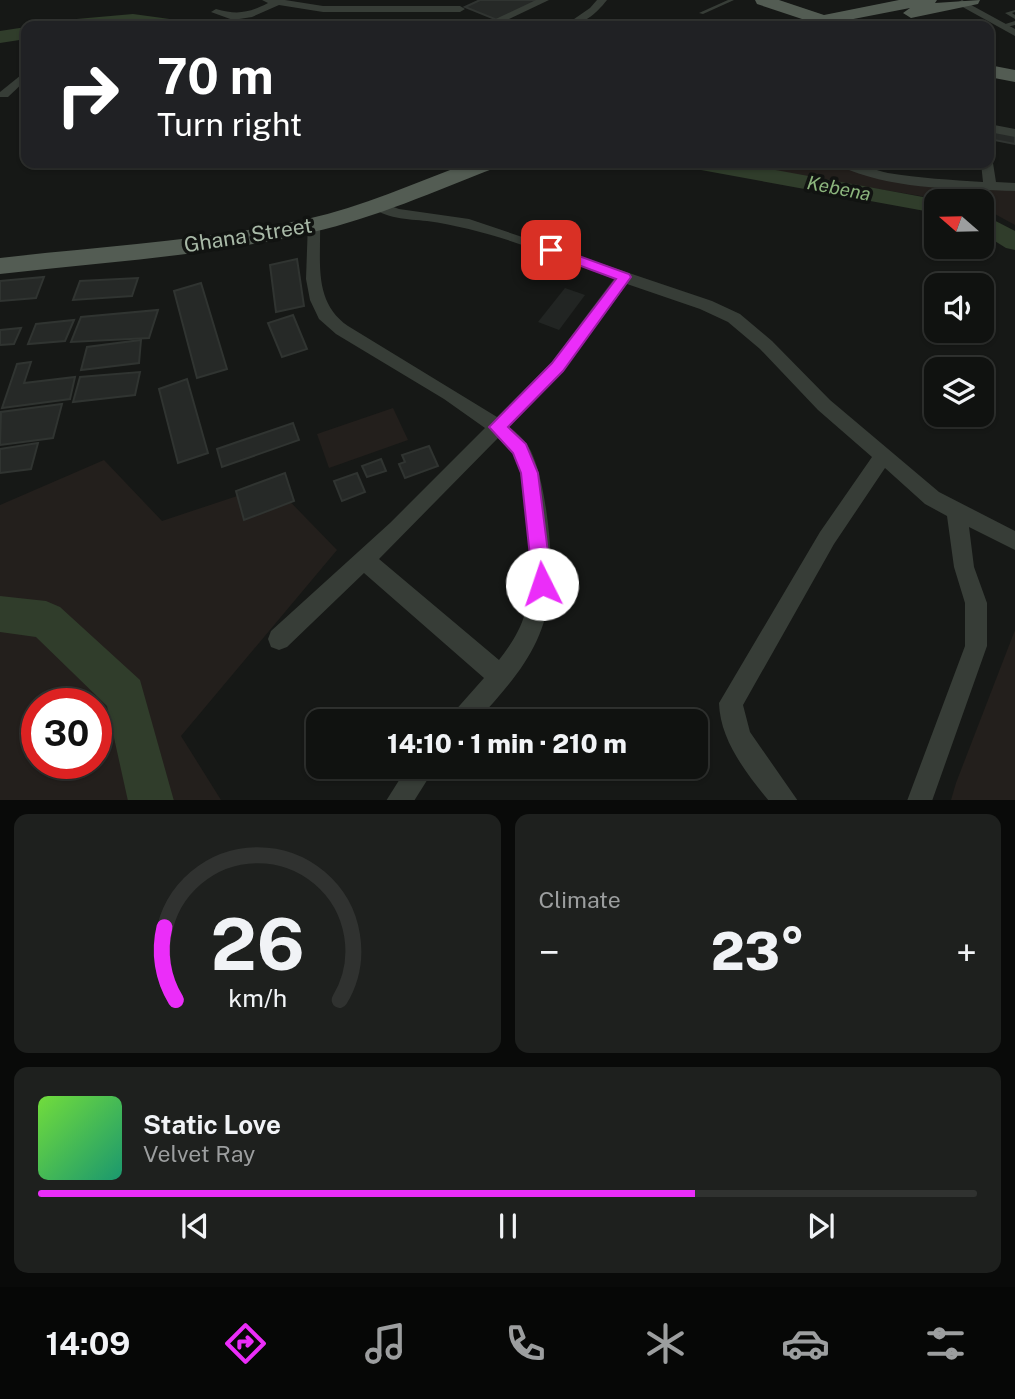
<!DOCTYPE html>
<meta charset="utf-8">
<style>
:root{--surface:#101210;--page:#1e201e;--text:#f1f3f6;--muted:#9c9e9f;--line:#303230;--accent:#eb2df9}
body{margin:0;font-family:"Public Sans",sans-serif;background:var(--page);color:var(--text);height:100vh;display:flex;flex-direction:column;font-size:26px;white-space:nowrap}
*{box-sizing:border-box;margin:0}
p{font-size:23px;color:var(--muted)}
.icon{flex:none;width:38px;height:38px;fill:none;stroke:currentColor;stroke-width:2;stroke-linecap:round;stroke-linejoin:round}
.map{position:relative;height:800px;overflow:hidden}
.side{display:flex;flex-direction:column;gap:14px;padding:14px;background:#090a09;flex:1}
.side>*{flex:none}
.banner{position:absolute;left:21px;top:21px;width:973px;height:147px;border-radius:14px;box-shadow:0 2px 5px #0004,0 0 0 2px var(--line);background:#202124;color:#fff;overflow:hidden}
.needle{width:46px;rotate:290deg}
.fabs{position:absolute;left:924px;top:189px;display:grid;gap:14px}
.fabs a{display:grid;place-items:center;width:70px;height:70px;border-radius:14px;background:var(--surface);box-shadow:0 2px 5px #0004,0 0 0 2px var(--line);font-size:35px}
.speed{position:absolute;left:21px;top:688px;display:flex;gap:14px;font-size:35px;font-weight:700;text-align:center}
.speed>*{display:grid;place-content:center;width:91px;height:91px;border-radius:50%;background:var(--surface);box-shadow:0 2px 5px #0004,0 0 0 2px var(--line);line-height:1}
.speed .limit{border:10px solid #d22;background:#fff;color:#111}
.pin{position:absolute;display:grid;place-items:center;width:60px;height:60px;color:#fff;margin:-30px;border-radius:14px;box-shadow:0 4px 10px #0006}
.me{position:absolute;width:77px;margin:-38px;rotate:356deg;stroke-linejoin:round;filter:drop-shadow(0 0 5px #0008)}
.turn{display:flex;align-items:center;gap:24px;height:147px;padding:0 21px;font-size:32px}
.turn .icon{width:91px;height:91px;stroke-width:2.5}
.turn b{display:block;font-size:49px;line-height:60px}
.big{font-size:52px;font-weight:800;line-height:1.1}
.side .tile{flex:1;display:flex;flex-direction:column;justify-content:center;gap:10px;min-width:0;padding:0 24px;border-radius:14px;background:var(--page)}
.side .dial{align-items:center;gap:0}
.dial svg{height:182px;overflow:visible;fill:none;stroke:var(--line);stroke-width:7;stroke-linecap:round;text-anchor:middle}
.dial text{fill:var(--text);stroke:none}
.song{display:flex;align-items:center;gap:21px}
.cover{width:84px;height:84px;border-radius:10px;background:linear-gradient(135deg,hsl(100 70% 55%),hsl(160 70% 35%))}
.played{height:7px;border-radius:4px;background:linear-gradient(90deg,var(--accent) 70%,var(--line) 70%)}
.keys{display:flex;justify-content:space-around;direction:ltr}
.heat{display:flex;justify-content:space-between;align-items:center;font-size:38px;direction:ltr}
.side .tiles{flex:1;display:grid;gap:14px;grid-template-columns:1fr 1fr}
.tile:last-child{grid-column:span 2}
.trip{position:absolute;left:306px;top:709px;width:402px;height:70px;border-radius:14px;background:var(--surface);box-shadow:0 2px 5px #0004,0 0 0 2px var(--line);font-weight:800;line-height:70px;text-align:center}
.tab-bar{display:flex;height:112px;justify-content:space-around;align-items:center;background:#060706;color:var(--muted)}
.tab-bar .icon{width:49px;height:49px}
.tab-bar .on{color:var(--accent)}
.tab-bar b{font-size:32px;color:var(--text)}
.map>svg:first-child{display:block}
.built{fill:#222523}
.green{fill:#231f1c;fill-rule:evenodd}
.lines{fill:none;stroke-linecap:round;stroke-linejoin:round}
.river{fill:#303d2b;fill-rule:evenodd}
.building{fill:#262927;stroke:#303431;stroke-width:2}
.service{fill:#373d37;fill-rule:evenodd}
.minor{fill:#373d37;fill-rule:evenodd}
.primary{fill:#535c53;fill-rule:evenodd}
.route{fill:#eb2df9;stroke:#991da2;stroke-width:2}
.labels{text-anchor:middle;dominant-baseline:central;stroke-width:7;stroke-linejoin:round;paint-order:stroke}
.far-water-label{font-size:19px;font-style:italic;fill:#8cb57d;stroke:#111311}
.street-label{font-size:21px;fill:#a8b9a7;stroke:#111311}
</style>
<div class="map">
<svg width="1015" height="801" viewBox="0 0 1015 801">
<rect width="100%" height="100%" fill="#161816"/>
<path class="built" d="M565 288 585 295 559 330 538 322Z"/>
<g class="green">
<path d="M720 163H823L855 171 1015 191V225L982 207V201H951Z"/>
<path d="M393 408 408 440 329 468 317 434Z"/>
<path d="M104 460 162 521 273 484 337 550 181 736 221 800H0V505ZM37 704H96V763H37Z"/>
<path d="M1015 630V800H951L956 783Z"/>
</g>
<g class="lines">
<g class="river">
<path d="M133 14 177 20 186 26H56L65 20Z"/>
<path d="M26 27V39L0 43V31Z"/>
<path d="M690 163H738L945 201H936V213L701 170 693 168Z"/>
<path d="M982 214 1015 231V250L1006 248 982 233Z"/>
<path d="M0 596 46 601 60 607 140 680 174 801H128L107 706 36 637 0 632Z"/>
</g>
</g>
<g class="building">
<path d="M480 0H541L497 20 465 7Z"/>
<path d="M989 128 1015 134V144L989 139Z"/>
<path d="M297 259 304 306 276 312 270 265Z"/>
<path d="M44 277 36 298 0 301V281Z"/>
<path d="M138 278 132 296 73 300 80 281Z"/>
<path d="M201 283 227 369 197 378 174 291Z"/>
<path d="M158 310 149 338 71 342 81 317Z"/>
<path d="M293 315 307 349 282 357 268 323Z"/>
<path d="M74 320 65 341 28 344 36 324Z"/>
<path d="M21 328 14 344 0 345V330Z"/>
<path d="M141 340 139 363 81 370 87 347Z"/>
<path d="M31 362 24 383 75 377 70 399 2 408 17 364Z"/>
<path d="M140 372 135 395 73 402 80 377Z"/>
<path d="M187 379 208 453 178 463 159 389Z"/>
<path d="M62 404 53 438 0 445 1 412Z"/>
<path d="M293 423 299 440 222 467 217 449Z"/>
<path d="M38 443 31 469 0 473V449Z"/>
<path d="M429 446 438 466 405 478 399 464 405 462 402 455Z"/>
<path d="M381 459 386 471 367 477 362 466Z"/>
<path d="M285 473 294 501 244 520 236 491Z"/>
<path d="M357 473 365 492 342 501 334 481Z"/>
</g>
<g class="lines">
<g class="service">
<path d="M728 0H734L703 14 699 13Z"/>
<path d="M1015 10V12L1012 13 1015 15V19L1005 13Z"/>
<path d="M1015 21V25L1002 28 999 26Z"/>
</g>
<g class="minor">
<path d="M262 0H285L323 6H460L465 9 460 12H323L279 5 252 17 233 20 211 12 216 9C237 15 249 13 268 3Z"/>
<path d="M536 0H549L494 26 483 25Z"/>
<path d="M597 0H607C596 14 582 26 564 26L590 8Z"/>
<path d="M962 0 1015 29V36L959 5 957 3Z"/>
<path d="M26 71V80L8 97H0V92Z"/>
<path d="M989 124 1015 129V137L989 132Z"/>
<path d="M989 160 993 163 996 182 1015 183V191C961 189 900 190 849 170L846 163C860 162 873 170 888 173 919 178 951 180 983 182L981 163H989Z"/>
<path d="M445 163H458L451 167Z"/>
<path d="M377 201 399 209 469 219 712 301 740 314 772 341 830 400 939 492 1015 531V550L969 527 974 567 987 603V646L932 801H907L965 646V603L954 567 947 516 925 504 885 468 834 544 743 705 750 732 798 801H769C746 773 720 740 719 703L820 532 872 457 818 410 760 349 728 322 700 309 627 284 563 371 509 427C516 432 523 438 528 446 546 474 554 560 550 593 548 609 544 625 537 640 523 671 499 696 477 721H449L453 713 484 678 364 573 287 647 279 650 271 647 268 639 271 631 390 523 485 428 444 399 336 334 319 319 310 300 306 279 308 222 313 221 320 225C321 262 313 302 348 326L497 417 551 363 614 279C554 256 491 230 427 221 408 219 384 219 370 205ZM498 438 514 455 519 468C529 510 536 572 525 613 520 631 510 646 499 660L379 559Z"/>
<path d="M408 766H436L414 801H386Z"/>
</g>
<g class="primary">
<path d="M755 0H779L824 15 899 0H937L935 3 980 0 978 4 911 18 903 13 910 8 838 22 836 26H795L798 22 805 20 757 4Z"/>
<path d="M989 65 1015 70V82L989 77Z"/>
<path d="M468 163H498L495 168C435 191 375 218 313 232 211 256 104 262 0 274V258C102 246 206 241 307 219 362 207 415 183 468 163Z"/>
</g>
</g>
<path class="route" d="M551 246 629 274 631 277 563 371 508 427 526 444 538 473 552 584 549 591 542 593 536 591 533 584 521 473 513 453 489 427 552 363 616 279 546 253 544 250Z"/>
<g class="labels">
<g class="far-water-label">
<text transform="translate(839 188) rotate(11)">Kebena</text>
</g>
<g class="street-label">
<text transform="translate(248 235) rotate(-9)">Ghana Street</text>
</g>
</g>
</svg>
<div class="fabs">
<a><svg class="needle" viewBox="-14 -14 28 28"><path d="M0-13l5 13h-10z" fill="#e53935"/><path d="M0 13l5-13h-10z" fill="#9c9e9f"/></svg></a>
<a><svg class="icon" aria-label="sound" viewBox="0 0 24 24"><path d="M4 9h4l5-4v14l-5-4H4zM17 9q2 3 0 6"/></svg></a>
<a><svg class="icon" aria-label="layers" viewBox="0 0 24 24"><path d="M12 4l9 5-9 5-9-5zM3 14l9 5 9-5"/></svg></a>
</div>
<div class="speed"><div class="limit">30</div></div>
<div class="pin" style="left:551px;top:250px;background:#d93025"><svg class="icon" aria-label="arrive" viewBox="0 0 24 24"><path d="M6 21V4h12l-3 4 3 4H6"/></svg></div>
<svg class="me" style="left:542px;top:584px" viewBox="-20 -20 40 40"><circle r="19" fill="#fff"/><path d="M0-13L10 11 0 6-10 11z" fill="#eb2df9"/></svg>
<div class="trip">14:10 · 1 min · 210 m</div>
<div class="banner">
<div class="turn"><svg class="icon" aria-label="right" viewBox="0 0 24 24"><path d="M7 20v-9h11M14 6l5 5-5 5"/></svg><div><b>70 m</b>Turn right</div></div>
</div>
</div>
<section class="side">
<div class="tiles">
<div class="tile dial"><svg viewBox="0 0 100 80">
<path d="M14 69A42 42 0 1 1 86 69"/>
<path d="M14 69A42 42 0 0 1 9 37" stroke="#eb2df9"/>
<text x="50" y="56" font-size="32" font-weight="700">26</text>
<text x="50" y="72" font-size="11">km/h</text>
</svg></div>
<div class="tile"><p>Climate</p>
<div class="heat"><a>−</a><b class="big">23°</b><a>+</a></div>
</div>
<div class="tile">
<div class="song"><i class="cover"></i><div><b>Static Love</b><p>Velvet Ray</p></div></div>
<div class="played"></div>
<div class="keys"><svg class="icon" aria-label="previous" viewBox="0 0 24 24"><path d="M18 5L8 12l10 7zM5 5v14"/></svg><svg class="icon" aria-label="pause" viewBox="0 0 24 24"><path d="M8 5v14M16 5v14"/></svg><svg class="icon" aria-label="next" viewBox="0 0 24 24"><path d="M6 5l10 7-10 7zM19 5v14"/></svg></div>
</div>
</div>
</section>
<nav class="tab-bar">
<b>14:09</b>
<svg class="icon on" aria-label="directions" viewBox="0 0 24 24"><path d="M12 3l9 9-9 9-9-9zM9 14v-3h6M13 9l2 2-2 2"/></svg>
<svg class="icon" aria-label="music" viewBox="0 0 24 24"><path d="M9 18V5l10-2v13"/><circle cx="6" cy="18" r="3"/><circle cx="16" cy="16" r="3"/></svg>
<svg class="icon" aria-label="phone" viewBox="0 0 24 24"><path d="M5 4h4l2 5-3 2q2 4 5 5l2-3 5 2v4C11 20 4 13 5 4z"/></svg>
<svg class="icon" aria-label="climate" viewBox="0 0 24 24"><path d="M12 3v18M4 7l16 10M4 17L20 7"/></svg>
<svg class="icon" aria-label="car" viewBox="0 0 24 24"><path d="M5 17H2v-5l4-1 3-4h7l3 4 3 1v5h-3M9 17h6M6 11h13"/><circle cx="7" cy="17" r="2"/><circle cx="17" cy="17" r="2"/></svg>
<svg class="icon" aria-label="filters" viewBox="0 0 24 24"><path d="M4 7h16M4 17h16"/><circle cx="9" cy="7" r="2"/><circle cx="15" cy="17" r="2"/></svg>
</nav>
